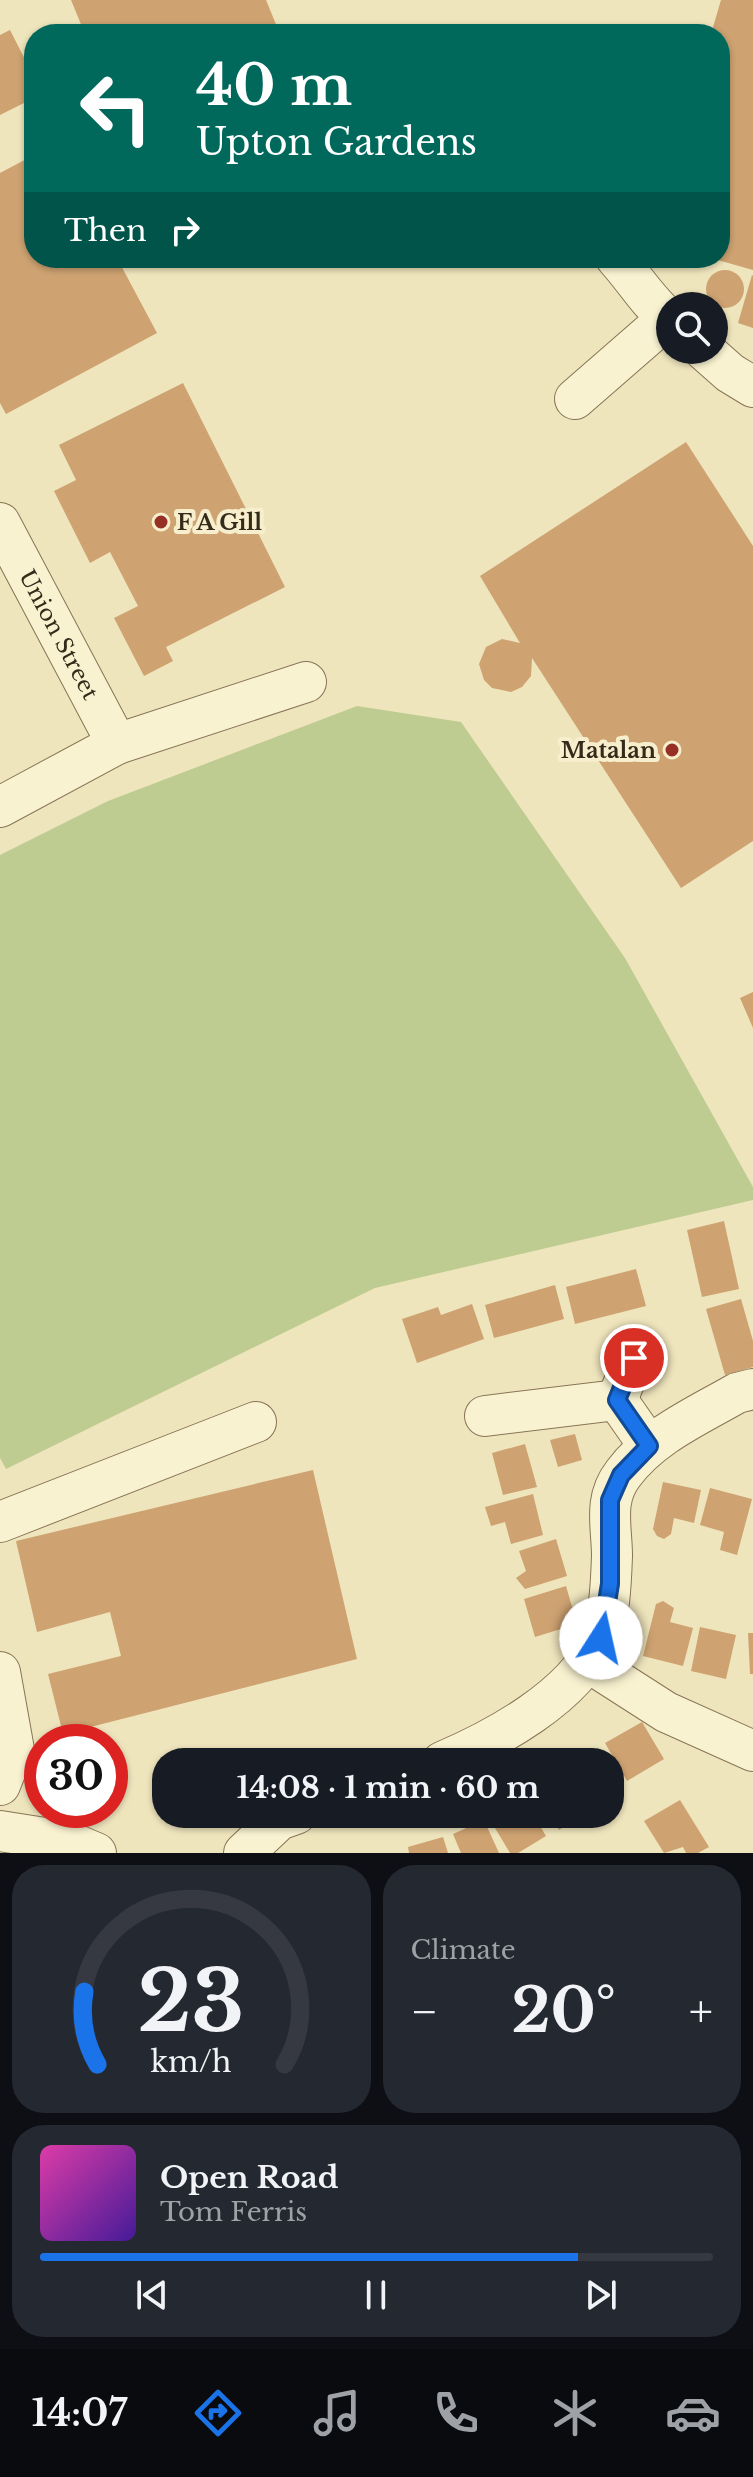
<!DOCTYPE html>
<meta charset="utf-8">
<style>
:root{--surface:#171b24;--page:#242831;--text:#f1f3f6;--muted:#9ea1a6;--line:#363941;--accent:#1a73e8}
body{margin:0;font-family:"Libre Baskerville",serif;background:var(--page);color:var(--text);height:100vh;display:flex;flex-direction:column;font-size:30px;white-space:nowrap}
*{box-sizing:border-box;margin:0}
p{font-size:26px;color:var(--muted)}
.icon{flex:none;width:44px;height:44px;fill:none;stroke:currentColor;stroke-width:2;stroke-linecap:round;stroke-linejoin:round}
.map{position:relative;height:1853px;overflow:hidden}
.details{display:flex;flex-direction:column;gap:12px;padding:12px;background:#0d0f14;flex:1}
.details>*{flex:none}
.guide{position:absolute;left:24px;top:24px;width:706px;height:244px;border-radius:32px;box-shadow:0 2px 6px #0004;background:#00695c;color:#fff;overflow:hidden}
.fabs{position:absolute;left:656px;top:292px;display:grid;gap:16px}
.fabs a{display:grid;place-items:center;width:72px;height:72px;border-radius:50%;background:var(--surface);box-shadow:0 2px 6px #0004;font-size:40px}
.speed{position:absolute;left:24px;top:1724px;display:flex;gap:16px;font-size:40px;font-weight:700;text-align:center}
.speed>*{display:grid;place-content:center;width:104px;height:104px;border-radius:50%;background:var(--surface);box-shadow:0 2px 6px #0004;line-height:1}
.speed .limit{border:12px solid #d22;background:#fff;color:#111}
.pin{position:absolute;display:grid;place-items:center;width:68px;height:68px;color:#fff;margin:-34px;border:4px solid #fff;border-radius:50%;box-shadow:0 2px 8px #0007}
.me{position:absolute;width:88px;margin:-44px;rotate:10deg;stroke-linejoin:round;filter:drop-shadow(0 0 6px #0008)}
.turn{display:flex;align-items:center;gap:28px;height:168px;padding:0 40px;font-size:36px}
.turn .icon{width:104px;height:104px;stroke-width:2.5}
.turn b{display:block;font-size:56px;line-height:68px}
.then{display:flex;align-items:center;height:76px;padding:0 40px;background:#0003;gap:16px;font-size:30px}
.big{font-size:60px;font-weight:800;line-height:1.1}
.details .widget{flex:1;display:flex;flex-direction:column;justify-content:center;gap:12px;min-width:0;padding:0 28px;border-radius:32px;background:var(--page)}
.details .dial{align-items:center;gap:0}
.dial svg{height:208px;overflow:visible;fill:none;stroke:var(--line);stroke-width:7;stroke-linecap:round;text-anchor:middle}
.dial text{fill:var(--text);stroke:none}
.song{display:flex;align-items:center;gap:24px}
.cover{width:96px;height:96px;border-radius:12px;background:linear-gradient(135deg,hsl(320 70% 55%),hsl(260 70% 35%))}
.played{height:8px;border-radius:4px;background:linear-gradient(90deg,var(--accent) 80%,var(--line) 80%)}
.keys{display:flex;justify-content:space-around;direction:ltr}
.heat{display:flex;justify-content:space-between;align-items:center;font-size:44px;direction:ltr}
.details .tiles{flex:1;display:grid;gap:12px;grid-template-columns:1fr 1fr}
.widget:last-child{grid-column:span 2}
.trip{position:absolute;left:152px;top:1748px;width:472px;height:80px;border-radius:32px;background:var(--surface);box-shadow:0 2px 6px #0004;font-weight:800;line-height:80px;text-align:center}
.menu{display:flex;height:128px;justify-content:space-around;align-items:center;background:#090b0e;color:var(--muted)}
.menu .icon{width:56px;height:56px}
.menu .on{color:var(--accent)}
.menu b{font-size:36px;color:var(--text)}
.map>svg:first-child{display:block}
.green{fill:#bfcc91}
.building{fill:#cea271}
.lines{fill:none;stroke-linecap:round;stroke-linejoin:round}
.minor-casing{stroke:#877556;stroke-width:42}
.minor{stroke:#f9f2d0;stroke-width:40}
.route-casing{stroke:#114b97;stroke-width:20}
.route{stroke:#1a73e8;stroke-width:14}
.poi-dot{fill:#973024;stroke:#f6eecc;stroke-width:3}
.labels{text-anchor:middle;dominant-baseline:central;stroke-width:8;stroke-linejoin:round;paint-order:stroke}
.poi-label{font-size:22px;font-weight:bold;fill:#352b1b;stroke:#f6eecc;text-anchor:start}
.street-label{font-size:22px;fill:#352b1b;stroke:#f6eecc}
</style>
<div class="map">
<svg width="753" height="1853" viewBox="0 0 753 1853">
<rect width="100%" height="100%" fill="#efe5bd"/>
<path class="green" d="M357 706 461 722 625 958 753 1187V1200L375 1288 6 1469 0 1458V855L108 801Z"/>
<g class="building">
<path d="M71 0H266L280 34H85Z"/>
<path d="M721 0H753V270L714 259 720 258V34H711Z"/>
<path d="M10 30 34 77V98L0 115V35Z"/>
<path d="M34 155V258H117L157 333 6 414 0 403V173Z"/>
<circle cx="725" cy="289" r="19"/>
<path d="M752 275 753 276V328L738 323Z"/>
<path d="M183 383 285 587 166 647 173 661 144 676 114 618 138 606 110 552 90 563 54 491 76 480 59 445Z"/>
<path d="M686 442 753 546V841L681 888 532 658 531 676 522 687 511 692 492 688 484 680 479 664 486 647 502 639 520 643 480 576Z"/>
<path d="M753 992V1028L740 998Z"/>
<path d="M724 1221 739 1289 702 1297 687 1230Z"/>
<path d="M636 1269 646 1306 575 1324 566 1287Z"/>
<path d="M555 1285 564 1319 494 1338 485 1305Z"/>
<path d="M741 1299 753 1341V1367L725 1375 706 1309Z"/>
<path d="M472 1304 484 1339 417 1363 402 1319 438 1307 441 1315Z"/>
<path d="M575 1434 582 1460 558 1467 550 1440Z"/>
<path d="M525 1444 537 1487 503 1495 492 1453Z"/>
<path d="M313 1470 357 1659 63 1734 48 1674 121 1656 110 1612 37 1632 16 1541Z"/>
<path d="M663 1482 701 1490 694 1523 674 1518 671 1534 664 1539 657 1536 653 1529Z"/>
<path d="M710 1488 752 1499 737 1555 720 1550 724 1532 700 1525Z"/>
<path d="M533 1494 543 1535 511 1544 505 1522 491 1526 485 1507Z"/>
<path d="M556 1539 567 1576 525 1589 516 1578 526 1571 519 1551Z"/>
<path d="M566 1586 577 1624 535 1637 524 1599Z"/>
<path d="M663 1601 674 1608 670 1622 693 1628 683 1666 643 1656 656 1604Z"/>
<path d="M700 1627 736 1635 726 1679 691 1671Z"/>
<path d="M748 1633H753V1674H750Z"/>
<path d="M642 1722 664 1759 627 1781 605 1743Z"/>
<path d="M610 1768 624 1790 610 1798Z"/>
<path d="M680 1800 709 1847 698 1853H686L683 1847 664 1853 644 1821Z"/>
<path d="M496 1814H533L546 1836 518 1853H510L489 1818Z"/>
<path d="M548 1814H584L559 1830Z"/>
<path d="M484 1820 499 1853H461L453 1834Z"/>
<path d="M443 1837 448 1853H409L408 1847Z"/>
</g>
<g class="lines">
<defs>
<g id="minor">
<path d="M616 258C635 279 648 302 670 320"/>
<path d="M704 350 730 373 753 387"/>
<path d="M575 399 668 318"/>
<path id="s1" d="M0 523 117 744 0 807"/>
<path d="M117 744 306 682"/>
<path d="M617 1400 634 1358"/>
<path d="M485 1416 617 1400 649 1446"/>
<path d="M0 1522 256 1422"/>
<path d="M588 1662 666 1712 753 1751"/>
<path d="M0 1672 14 1750 0 1785"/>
<path d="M442 1762C496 1739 574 1697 599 1641 610 1618 611 1582 612 1556 612 1527 603 1500 623 1474 651 1436 697 1416 737 1393L753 1389"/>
<path d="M0 1831 70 1842 96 1853"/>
<path d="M244 1853 279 1820 296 1814"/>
</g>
</defs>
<use href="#minor" class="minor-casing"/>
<use href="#minor" class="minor"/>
</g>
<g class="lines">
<defs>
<path id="route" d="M601 1638 610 1584V1500L621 1475 649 1446 617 1400 634 1358"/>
</defs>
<use href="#route" class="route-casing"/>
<use href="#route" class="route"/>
</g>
<g class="poi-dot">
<circle cx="161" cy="522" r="8"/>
<circle cx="672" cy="750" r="8"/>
</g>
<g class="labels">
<g class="poi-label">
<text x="177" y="522">F A Gill</text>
<text x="656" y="750" text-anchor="end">Matalan</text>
</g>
<g class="street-label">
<text stroke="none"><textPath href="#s1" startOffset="126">Union Street</textPath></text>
</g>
</g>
</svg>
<div class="fabs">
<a><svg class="icon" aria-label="search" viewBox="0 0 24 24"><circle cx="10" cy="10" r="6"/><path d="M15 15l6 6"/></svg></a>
</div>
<div class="speed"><div class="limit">30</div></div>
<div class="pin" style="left:634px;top:1358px;background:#d93025"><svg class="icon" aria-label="arrive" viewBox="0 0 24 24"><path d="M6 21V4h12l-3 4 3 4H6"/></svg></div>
<svg class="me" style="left:601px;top:1638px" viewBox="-20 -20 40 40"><circle r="19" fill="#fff"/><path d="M0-13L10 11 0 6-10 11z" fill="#1a73e8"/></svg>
<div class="trip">14:08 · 1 min · 60 m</div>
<div class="guide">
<div class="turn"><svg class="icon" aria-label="left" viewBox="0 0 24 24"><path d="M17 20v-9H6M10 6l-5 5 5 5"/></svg><div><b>40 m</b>Upton Gardens</div></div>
<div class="then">Then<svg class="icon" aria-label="right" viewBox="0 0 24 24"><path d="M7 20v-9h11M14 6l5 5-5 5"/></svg></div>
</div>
</div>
<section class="details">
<div class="tiles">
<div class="widget dial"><svg viewBox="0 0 100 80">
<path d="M14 69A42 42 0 1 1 86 69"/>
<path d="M14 69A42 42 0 0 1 9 41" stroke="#1a73e8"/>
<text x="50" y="56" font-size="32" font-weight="700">23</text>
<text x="50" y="72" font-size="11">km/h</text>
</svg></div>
<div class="widget"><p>Climate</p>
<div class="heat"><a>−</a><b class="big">20°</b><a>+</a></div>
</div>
<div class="widget">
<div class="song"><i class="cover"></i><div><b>Open Road</b><p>Tom Ferris</p></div></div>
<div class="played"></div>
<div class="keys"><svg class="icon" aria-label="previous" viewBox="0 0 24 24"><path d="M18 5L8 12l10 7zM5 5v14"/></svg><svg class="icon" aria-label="pause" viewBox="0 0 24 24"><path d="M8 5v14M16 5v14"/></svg><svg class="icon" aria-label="next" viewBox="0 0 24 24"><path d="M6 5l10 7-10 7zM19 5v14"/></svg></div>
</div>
</div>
</section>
<nav class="menu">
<b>14:07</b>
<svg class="icon on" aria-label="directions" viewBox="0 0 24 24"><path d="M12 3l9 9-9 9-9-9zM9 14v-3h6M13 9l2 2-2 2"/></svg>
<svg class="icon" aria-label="music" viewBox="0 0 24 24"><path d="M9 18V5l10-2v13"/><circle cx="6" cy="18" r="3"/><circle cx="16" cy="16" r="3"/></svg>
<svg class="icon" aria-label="phone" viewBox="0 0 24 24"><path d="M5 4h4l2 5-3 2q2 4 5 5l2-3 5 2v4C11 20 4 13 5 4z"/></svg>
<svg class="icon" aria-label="climate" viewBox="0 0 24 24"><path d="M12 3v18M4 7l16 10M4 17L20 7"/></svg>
<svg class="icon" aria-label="car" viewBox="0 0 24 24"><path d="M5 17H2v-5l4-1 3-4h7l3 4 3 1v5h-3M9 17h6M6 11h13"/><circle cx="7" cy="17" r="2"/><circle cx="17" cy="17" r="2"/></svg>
</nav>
